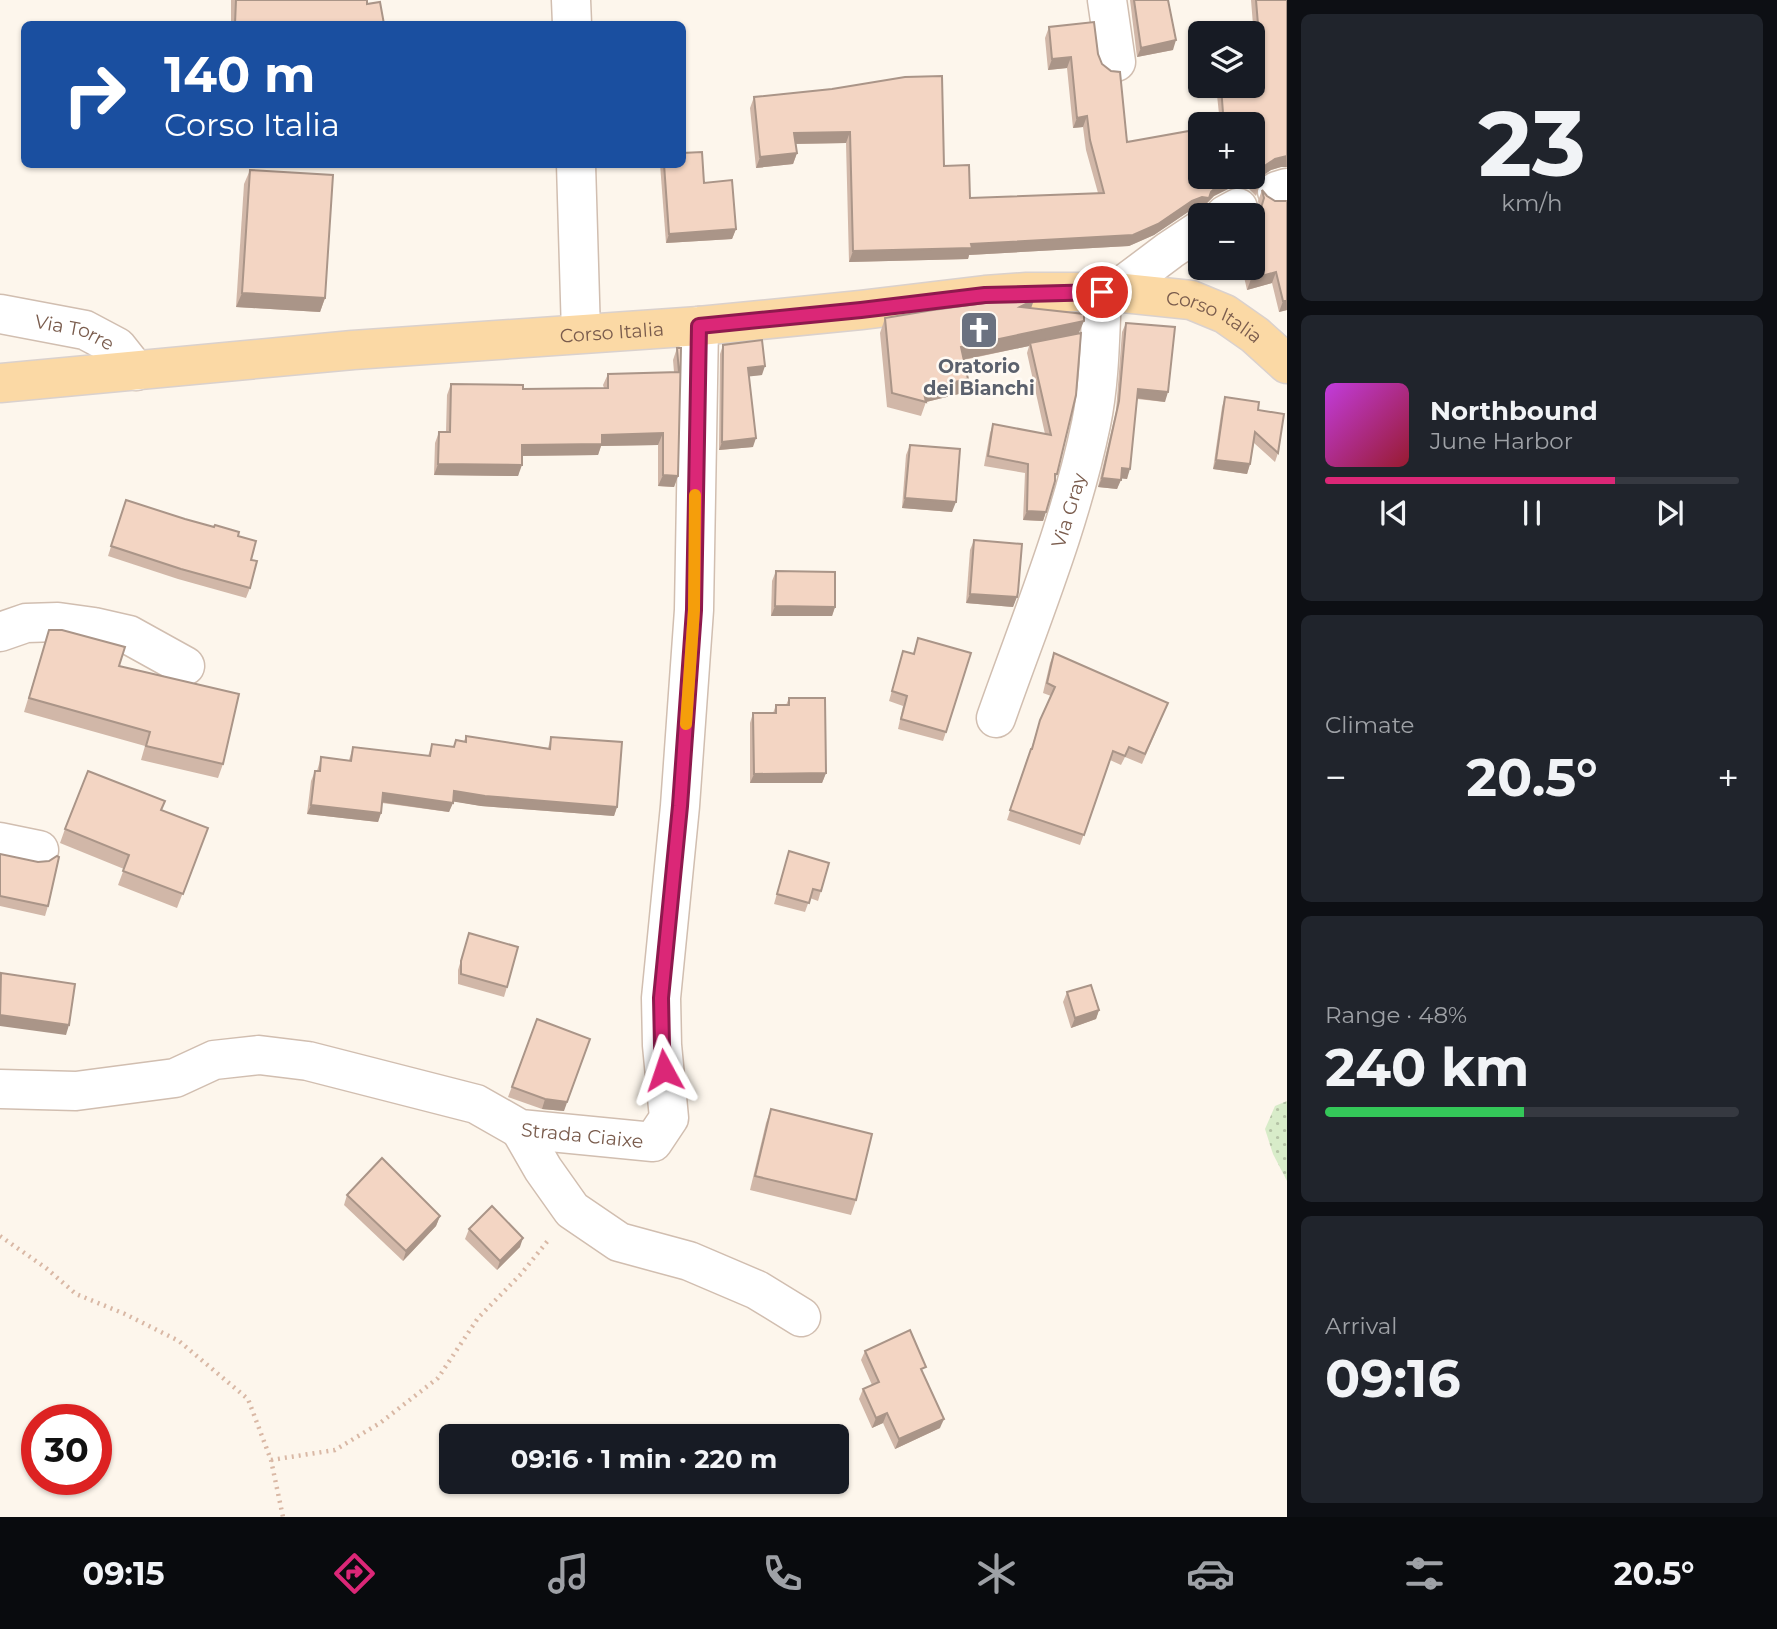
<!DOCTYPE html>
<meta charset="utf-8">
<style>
:root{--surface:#171b24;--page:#20242c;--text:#f1f3f6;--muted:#9ea1a6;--line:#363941;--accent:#db2777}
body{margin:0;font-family:Montserrat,sans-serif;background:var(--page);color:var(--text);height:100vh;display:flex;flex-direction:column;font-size:26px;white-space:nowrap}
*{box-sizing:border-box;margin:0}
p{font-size:23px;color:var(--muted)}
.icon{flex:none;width:38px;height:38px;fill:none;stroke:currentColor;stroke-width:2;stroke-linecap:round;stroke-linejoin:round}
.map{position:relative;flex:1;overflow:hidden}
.drawer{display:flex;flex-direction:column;gap:14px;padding:14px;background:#0d0f14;width:490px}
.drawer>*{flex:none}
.top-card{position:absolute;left:21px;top:21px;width:665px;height:147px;border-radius:10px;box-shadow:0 2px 5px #0004;background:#1a4fa0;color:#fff;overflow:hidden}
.fabs{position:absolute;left:1188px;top:21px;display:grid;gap:14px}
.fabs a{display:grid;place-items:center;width:77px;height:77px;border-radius:10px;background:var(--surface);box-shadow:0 2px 5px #0004;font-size:35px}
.speed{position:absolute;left:21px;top:1404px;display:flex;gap:14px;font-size:35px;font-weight:700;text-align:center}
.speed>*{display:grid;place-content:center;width:91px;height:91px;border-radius:50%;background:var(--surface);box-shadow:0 2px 5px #0004;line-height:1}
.speed .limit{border:10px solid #d22;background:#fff;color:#111}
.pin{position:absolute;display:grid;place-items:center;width:60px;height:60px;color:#fff;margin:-30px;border:4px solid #fff;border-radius:50%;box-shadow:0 2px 7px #0007}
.me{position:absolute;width:77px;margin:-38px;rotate:355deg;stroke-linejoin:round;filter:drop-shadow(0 0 5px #0008)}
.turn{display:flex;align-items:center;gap:24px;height:147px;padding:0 28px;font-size:32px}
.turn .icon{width:91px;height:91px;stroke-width:2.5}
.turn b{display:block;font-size:49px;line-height:60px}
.big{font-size:52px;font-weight:700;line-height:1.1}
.drawer .tile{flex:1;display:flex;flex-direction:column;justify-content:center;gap:10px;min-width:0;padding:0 24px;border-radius:10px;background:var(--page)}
.drawer .dial{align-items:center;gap:0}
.dial b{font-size:91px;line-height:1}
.song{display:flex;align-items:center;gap:21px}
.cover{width:84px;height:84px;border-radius:10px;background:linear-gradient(135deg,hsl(290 70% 55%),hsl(350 70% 35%))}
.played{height:7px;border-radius:4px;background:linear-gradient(90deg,var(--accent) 70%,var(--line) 70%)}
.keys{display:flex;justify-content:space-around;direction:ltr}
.heat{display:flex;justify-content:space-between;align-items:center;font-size:38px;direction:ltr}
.charge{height:10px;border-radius:5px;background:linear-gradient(90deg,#34c759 48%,var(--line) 0)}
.trip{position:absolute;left:439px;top:1424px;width:410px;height:70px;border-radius:10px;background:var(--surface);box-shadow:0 2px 5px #0004;font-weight:700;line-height:70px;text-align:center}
.tabs{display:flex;height:112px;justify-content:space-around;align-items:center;background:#090b0e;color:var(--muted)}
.tabs .icon{width:49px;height:49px}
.tabs .active{color:var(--accent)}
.tabs b{font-size:32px;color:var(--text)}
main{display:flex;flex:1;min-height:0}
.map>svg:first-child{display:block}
.grass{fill:url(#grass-dots)}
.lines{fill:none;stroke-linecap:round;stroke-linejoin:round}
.minor-casing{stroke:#d1beb0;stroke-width:41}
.major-casing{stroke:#dad1cd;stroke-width:41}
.path{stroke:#d9b8a5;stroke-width:4.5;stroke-dasharray:2 5;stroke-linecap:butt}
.minor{stroke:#fff;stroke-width:38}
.major{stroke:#fbd9a5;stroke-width:38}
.wall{fill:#d1b7a8}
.shaded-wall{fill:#aa9588}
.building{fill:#f3d5c3;stroke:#aa9588;stroke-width:2}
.route-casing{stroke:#8e194d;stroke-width:18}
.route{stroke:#db2777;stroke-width:12}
.slow{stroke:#f59e0b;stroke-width:12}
.labels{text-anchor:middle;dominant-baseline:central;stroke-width:5;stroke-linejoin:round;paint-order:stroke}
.street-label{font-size:19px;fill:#7a5c4d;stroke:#fffaf3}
.worship-label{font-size:19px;font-weight:bold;fill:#5b616d;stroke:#fffaf3}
</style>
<main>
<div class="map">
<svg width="1287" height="1517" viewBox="0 0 1287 1517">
<defs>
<pattern id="grass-dots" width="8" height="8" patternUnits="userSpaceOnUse" patternTransform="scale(1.75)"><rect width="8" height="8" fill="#d8ecc9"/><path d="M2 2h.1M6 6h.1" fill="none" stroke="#b4c2a5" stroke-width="1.8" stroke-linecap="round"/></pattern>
</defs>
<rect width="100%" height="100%" fill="#fdf6ec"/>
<path class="grass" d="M1287 1101V1181L1273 1154 1265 1129 1275 1106Z"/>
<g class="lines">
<defs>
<g id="minor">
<path d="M571 0 572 24"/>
<path d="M1107 0 1116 62"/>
<path d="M576 164 581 333"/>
<path d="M1277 191 1287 188"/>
<path d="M1225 215 1238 208"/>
<path d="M1114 292 1170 250 1200 230"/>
<path id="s1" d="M0 314 85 330 117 347 136 371"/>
<path d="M0 632 26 623 58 622 94 627 129 635 185 666"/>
<path id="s2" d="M996 718C1030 621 1070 526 1091 424 1100 381 1100 336 1102 292"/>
<path d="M0 842 39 850"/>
<path id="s3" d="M0 1089 76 1091 175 1078 214 1060 259 1055 308 1061 476 1104 520 1129 653 1142 669 1118 662 1045 661 998 680 806 694 610 699 326"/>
<path d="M520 1129 543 1169 572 1210 619 1242 689 1261 757 1290 801 1317"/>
</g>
<g id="major">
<path id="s4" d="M0 383 353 350 699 326 861 310 985 295 1027 292H1114L1191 300 1225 314 1255 335 1287 364"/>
</g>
</defs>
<use href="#minor" class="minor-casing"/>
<use href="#major" class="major-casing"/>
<g class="path">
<path d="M0 1236 46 1268 76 1294 125 1314 179 1341 248 1399 271 1460 283 1517"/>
<path d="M271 1460 335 1450 380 1423 438 1378 478 1318 521 1274 550 1238"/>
</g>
<use href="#minor" class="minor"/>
<use href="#major" class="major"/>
</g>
<g class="wall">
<path d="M231 0H367V4L384 24H231Z"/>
<path d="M1130 0H1168L1173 50 1137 57Z"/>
<path d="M1251 0H1287V167H1281L1271 170 1262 176 1260 178V185L1256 196 1249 189 1239 186 1228 189 1214 196 1207 203 1205 209 1198 208 1188 212 1154 235 1129 246 969 255 968 259 849 262 846 143 796 144 797 153 793 164 756 168 750 108 754 97 944 166 970 198 1098 193 1086 150 1083 127 1073 128 1067 68 1048 70 1045 38 1049 27 1098 54 1127 142 1200 177H1253V124H1214L1218 114H1219L1216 86H1253L1255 50Z"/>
<path d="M660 164H682L704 183 736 229 732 239 666 243Z"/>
<path d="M250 170 325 298 320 312 236 307 244 184Z"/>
<path d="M1262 190 1267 196 1275 201H1287V310L1279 312 1272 283 1247 290 1242 268H1253V215L1260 209 1258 201Z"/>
<path d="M1031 308 1079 334 1057 474 1043 521 1023 520 1025 473 984 466 990 433 993 424 1045 434 1027 353 1029 346 964 360 963 393 926 402 921 416 887 407 880 333 885 318Z"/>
<path d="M1126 323 1165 402 1137 399 1127 479 1121 478 1117 489 1098 487 1116 411 1122 332Z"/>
<path d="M723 345 762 375 749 376 753 447 719 450 720 354Z"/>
<path d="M677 348H681L678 476 674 487 658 486V445L601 446 598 455 522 456 518 476 434 475 435 443 439 432H446L447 395 451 384 523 389 604 388 603 385 608 374 674 372 673 360Z"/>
<path d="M1225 397 1258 410 1278 453 1275 462 1254 443 1250 464 1247 474 1213 469 1222 407Z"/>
<path d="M910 445 952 512 902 508 906 455Z"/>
<path d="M126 500 238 536 251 560 250 588 246 598 178 579 108 556Z"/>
<path d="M974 540 1018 592 1013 607 966 603 970 550Z"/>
<path d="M776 571 835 607 832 616H771L772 581Z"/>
<path d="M49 630 119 666 223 764 218 778 141 760 145 746 24 712Z"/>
<path d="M918 638 946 732 943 741 898 729 903 706 889 701 903 651 913 654Z"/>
<path d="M1054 653 1164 713 1142 764 1125 757 1121 765 1110 760 1080 845 1007 820 1027 759 1031 749 1037 730 1051 696 1043 693 1050 663Z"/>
<path d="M789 698 826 773 822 783H750V723L753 713H773L776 705H786Z"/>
<path d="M466 736 548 748 551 737 617 807 614 816 481 806 453 801 449 812 382 803 381 813 378 822 307 814 311 781 315 771H317L321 757 349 760 353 747 428 756 432 744 453 747 456 740 464 741Z"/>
<path d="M162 810 208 828 177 908 118 885 124 869 60 843 65 829Z"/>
<path d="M789 851 821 891 818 901 810 898 805 912 774 904Z"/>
<path d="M0 854 48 906 45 916 0 906Z"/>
<path d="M469 933 507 987 504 997 458 984V970Z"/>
<path d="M1067 992 1099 1010 1096 1019 1071 1028 1063 1002Z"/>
<path d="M537 1019 564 1111 542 1109 508 1097Z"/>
<path d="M771 1109 856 1200 851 1215 750 1190 766 1123Z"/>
<path d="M347 1195 440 1216 436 1226 403 1261 344 1205Z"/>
<path d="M469 1229 520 1247 497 1270 465 1239Z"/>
<path d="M865 1351 924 1375 940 1428 895 1449 883 1423 872 1428 859 1399 863 1389 872 1385 861 1360Z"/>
</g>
<g class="shaded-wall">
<path d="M1176 40 1173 50 1137 57 1141 48Z"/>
<path d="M1071 57 1067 68 1048 70 1052 59Z"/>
<path d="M1087 116 1083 127 1073 128 1077 118Z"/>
<path d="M850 132 846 143 790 144 794 133Z"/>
<path d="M797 153 793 164 756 168 760 157Z"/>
<path d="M1287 156V167H1281L1271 170 1262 176 1256 185 1260 174 1266 165 1275 159Z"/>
<path d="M1236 177H1243L1239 186 1228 189 1214 196 1207 203 1205 209 1198 208 1188 212 1154 235 1129 246 969 255 968 259 849 262 853 251 971 244 1192 201 1211 192 1218 185 1232 178Z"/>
<path d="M736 229 732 239 666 243 669 234Z"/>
<path d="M1276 272 1272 283 1247 290 1251 279Z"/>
<path d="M242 293 325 298 320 312 236 307Z"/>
<path d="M1034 300 1029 314 1020 307Z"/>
<path d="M1283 301H1287V310L1279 312Z"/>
<path d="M1084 321 1078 335 1030 343 1029 346 956 361 961 347Z"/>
<path d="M765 366 762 375 745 377 748 368Z"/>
<path d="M968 379 963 393 926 402 923 389Z"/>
<path d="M1138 389 1168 392 1165 402 1135 398Z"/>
<path d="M663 433 658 445 601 446 598 455 518 456 522 445 602 435Z"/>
<path d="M756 438 753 447 719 450 722 442Z"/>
<path d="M1216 460 1250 464 1247 474 1213 469Z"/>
<path d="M438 464 522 465 518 476 434 475Z"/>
<path d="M1122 468 1130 469 1127 479 1118 478Z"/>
<path d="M663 475 678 476 674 487 658 486Z"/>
<path d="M1102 478 1121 480 1117 489 1098 487Z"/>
<path d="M905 498 956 502 952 512 902 508Z"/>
<path d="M1027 511 1046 512 1043 521 1023 520Z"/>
<path d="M970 594 1017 597 1013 607 966 603Z"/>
<path d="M775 606 835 607 832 616H771Z"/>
<path d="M826 773 822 783H750L754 774Z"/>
<path d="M454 791 617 807 614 816 481 806 450 801Z"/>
<path d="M383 793 453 803 449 812 380 802Z"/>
<path d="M311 805 381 813 378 822 307 814Z"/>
<path d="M1099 1010 1096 1019 1071 1028 1075 1018Z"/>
<path d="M0 1015 69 1025 66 1035 0 1026Z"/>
<path d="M590 1039 564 1111 542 1109 545 1099Z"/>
<path d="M440 1216 436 1226 403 1261 406 1251Z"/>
<path d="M523 1238 520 1247 497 1270 500 1261Z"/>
<path d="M887 1413 883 1423 872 1428 876 1418Z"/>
<path d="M944 1419 940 1428 895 1449 899 1439Z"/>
</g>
<g class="building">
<path d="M236 0H367V4L380 2 384 24H235Z"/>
<path d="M1134 0H1168L1176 40 1141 48Z"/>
<path d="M1256 0H1287V156L1275 159 1266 165 1260 174V185L1253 178 1248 177H1253V124H1221L1218 114 1223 113 1221 86H1253V50L1260 49Z"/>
<path d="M1094 22 1098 54 1102 64 1111 71 1120 72 1127 142 1200 129V177H1236L1232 178 1218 185 1211 192 1209 198 1202 197 1192 201 1158 224 1133 235 971 244 972 248 853 251 850 132 794 133 797 153 760 157 754 97 832 89 905 77 942 76 944 166 969 165 970 198 1104 193 1090 140 1087 116 1077 118 1071 57 1052 59 1049 27Z"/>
<path d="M702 152 704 183 732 180 736 229 669 234 664 164H682V153Z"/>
<path d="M250 170 333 175 325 298 242 293Z"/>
<path d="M1262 190 1267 196 1275 201H1287V301H1283L1276 272 1251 279 1249 268H1253V242L1257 241 1253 229 1252 215 1261 208 1264 198Z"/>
<path d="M1034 300 1020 307 1084 314V321L961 347 968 379 923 389 926 402 892 393 885 318 933 310 992 302Z"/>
<path d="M1126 323 1175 327 1168 392 1138 389 1130 469 1122 468 1121 480 1102 478 1119 401Z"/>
<path d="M1081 333 1076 395 1057 474H1055V481L1046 512 1027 511 1028 464 988 456 993 424 1051 435 1030 343Z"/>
<path d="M762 340 765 366 748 368 756 438 722 442 723 345Z"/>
<path d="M677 348H681L678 476 663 475V433L602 435V444L522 445V465L438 464 439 432H450L451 384 523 385V389L608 388V374L679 372Z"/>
<path d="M1225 397 1259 402 1258 410 1284 414 1278 453 1255 432 1250 464 1216 460Z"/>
<path d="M910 445 960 449 956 502 905 498Z"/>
<path d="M126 500 185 519 214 527 215 525 239 532 238 536 256 541 251 560 257 561 250 588 181 569 111 546Z"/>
<path d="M974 540 1022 544 1018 592 1017 597 970 594Z"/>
<path d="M776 571 835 572V607L775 606Z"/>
<path d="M49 630H62L125 647 119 666 239 694 223 764 146 746 150 732 29 698Z"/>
<path d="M918 638 971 653 946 732 901 719 907 696 892 691 903 651 914 654Z"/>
<path d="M1054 653 1168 703 1145 754 1129 747 1125 756 1113 751 1084 835 1010 810 1031 749H1032L1040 720 1055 687 1047 683Z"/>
<path d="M789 698H825L826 773 754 774 753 713H776V705H789Z"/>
<path d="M466 736 550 749 551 737 622 742 617 807 485 796 454 791 453 803 383 793 381 813 311 805 315 771H320L321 757 351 761 353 747 430 756 432 744 454 747 456 740 466 742Z"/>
<path d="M88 771 165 801 161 810 208 828 183 894 123 871 129 855 65 829Z"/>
<path d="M789 851 829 863 821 891 813 889 809 903 777 894Z"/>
<path d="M0 854 38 862 49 861 57 856 59 857 48 906 0 896Z"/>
<path d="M469 933 518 947 507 987 461 974V961Z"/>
<path d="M1 973 75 984 69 1025 0 1015Z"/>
<path d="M1091 985 1099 1010 1075 1018 1067 992Z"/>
<path d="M537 1019 590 1039 567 1102 545 1099 512 1087Z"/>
<path d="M771 1109 872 1134 856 1200 755 1176Z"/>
<path d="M382 1158 440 1216 406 1251 347 1195Z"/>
<path d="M492 1206 523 1238 500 1261 469 1229Z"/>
<path d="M910 1330 926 1367 921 1369 944 1419 899 1439 887 1413 876 1418 863 1389 879 1382 865 1351Z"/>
</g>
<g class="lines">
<defs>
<path id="route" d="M664 1070 662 1045 661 998 680 806 694 610 699 326 861 310 985 295 1102 292"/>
</defs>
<use href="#route" class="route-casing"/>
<use href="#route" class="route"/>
<path class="slow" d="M686 724 694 610 695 495"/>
</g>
<defs>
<symbol id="church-square" viewBox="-11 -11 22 22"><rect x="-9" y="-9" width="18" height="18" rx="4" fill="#6b7280" stroke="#fffaf3"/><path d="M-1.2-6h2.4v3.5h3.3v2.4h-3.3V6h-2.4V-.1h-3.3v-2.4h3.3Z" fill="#fff"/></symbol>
</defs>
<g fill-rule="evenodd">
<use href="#church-square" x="957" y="308" width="44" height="44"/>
</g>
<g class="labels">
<g class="street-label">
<text stroke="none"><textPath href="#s4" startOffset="1223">Corso Italia</textPath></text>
<text stroke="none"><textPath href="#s4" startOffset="614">Corso Italia</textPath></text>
<text stroke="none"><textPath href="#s1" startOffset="77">Via Torre</textPath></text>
<text stroke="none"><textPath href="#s2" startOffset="220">Via Gray</textPath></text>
<text stroke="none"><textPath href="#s3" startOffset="600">Strada Ciaixe</textPath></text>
</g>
<g class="worship-label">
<text x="979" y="366">Oratorio<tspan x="979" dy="22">dei Bianchi</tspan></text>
</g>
</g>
</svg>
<div class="fabs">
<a><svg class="icon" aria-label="layers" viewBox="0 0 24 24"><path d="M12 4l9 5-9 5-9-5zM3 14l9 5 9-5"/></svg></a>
<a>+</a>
<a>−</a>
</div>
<div class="speed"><div class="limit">30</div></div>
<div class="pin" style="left:1102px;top:292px;background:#d93025"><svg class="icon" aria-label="arrive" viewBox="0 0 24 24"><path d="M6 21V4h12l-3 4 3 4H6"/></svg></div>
<svg class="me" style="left:664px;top:1070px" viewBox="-20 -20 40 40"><path d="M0-17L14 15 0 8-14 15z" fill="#db2777" stroke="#fff" stroke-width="4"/></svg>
<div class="trip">09:16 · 1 min · 220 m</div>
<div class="top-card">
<div class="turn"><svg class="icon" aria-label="right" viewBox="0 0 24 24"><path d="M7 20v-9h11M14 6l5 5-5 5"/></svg><div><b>140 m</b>Corso Italia</div></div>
</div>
</div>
<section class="drawer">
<div class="tile dial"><b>23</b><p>km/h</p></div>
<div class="tile">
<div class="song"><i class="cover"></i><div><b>Northbound</b><p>June Harbor</p></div></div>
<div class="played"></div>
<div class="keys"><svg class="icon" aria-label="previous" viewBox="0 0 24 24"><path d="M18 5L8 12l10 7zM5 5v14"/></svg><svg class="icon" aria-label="pause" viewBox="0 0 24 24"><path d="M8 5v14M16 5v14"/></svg><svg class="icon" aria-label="next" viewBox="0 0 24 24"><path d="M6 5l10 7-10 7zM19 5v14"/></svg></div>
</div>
<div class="tile"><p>Climate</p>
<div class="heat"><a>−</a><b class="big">20.5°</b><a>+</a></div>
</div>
<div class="tile"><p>Range · 48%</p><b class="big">240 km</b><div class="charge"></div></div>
<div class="tile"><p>Arrival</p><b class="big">09:16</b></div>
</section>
</main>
<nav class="tabs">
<b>09:15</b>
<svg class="icon active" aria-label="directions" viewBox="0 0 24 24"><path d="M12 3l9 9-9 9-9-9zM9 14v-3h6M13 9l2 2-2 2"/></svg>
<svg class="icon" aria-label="music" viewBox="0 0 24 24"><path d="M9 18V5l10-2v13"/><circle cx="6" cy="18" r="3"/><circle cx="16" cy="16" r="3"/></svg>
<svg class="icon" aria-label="phone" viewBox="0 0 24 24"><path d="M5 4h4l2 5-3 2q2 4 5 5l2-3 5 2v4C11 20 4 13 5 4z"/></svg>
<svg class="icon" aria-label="climate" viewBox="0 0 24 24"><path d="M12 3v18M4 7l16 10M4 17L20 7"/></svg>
<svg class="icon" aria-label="car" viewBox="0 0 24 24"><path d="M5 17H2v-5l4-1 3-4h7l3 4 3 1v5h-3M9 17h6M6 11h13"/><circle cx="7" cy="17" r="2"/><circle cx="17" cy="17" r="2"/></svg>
<svg class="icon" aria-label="filters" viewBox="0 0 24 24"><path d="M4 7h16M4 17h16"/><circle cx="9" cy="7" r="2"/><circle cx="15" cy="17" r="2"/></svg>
<b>20.5°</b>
</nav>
